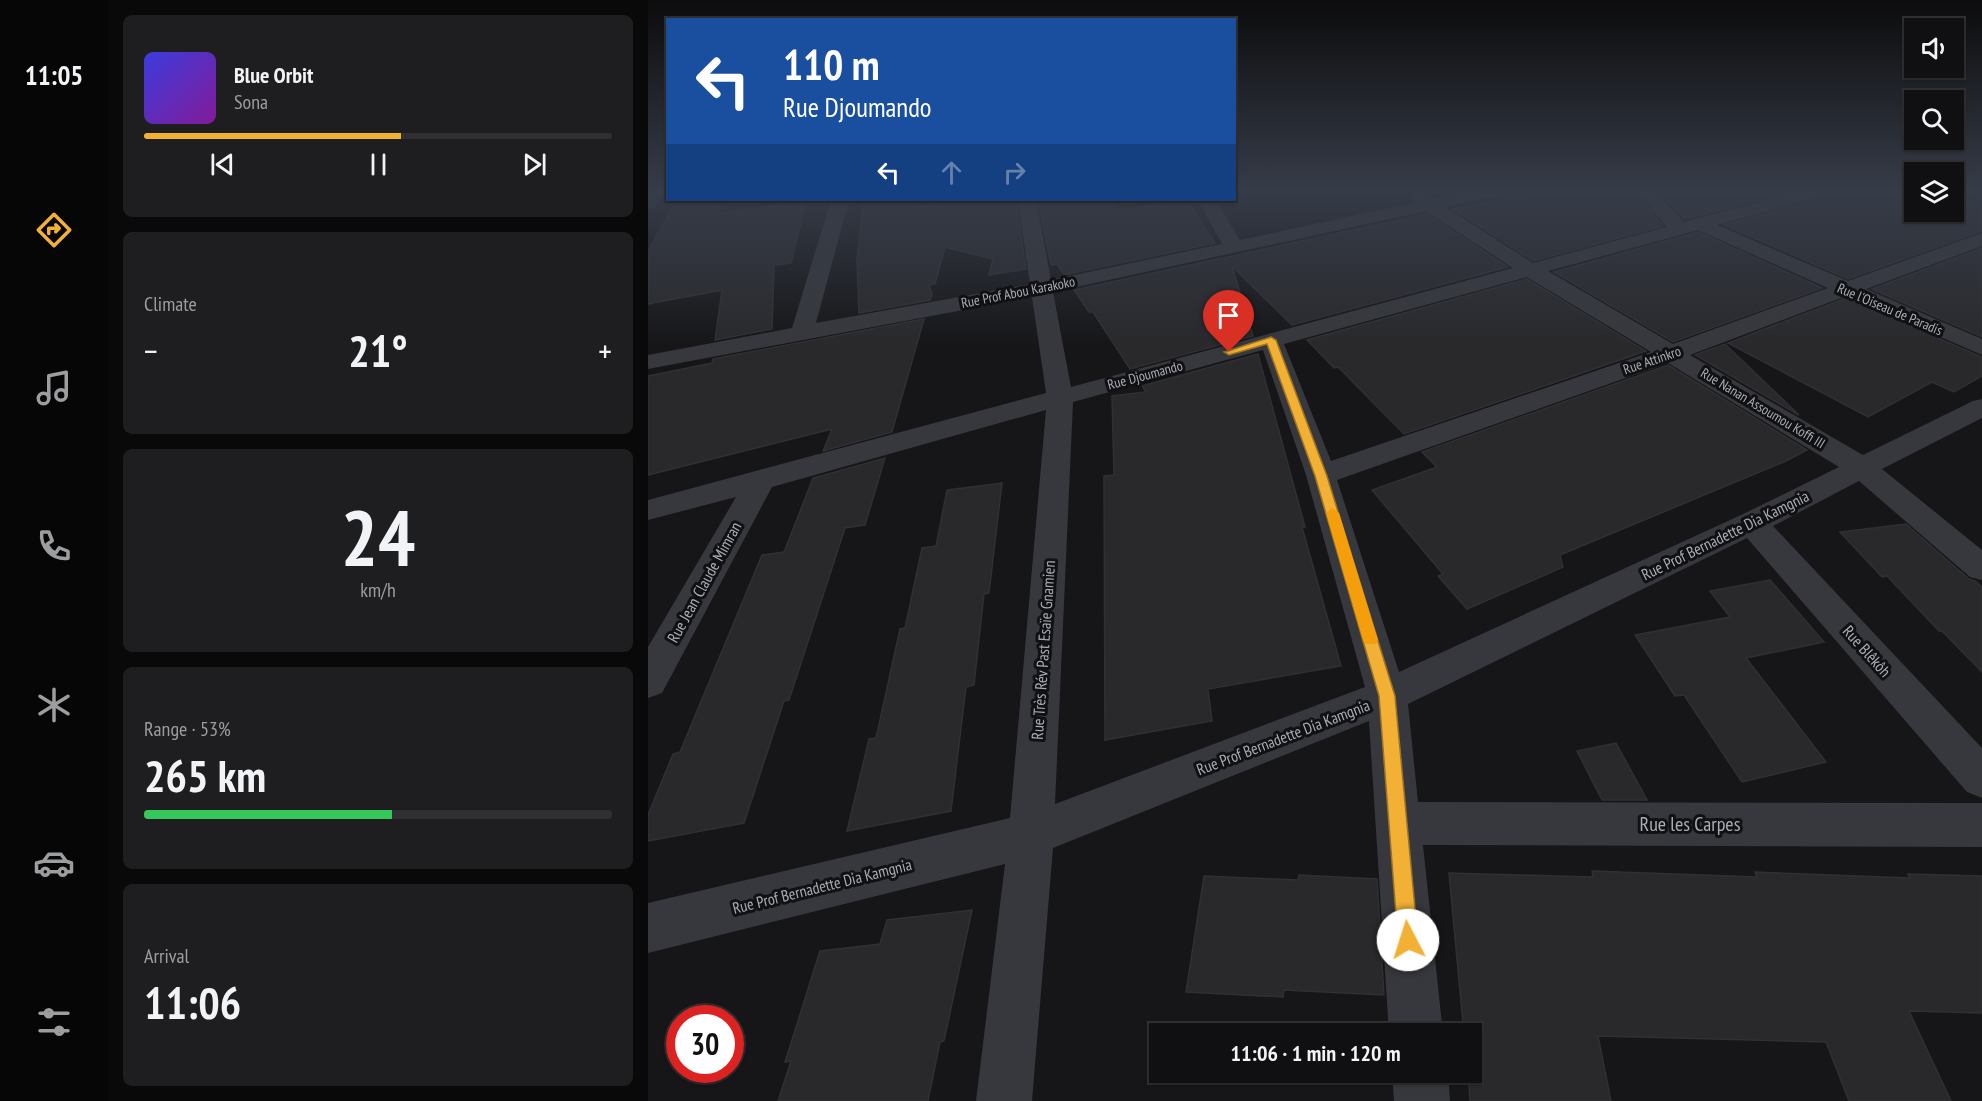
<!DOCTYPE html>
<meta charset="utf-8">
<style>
:root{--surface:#101012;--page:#1e1e20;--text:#f1f3f6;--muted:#9c9d9f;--line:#303032;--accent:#f2b134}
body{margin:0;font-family:"PT Sans Narrow",sans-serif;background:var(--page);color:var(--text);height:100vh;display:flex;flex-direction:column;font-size:22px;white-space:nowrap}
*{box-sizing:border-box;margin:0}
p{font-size:20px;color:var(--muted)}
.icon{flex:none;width:33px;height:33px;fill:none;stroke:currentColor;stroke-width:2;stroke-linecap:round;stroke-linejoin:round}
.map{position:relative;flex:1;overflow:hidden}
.drawer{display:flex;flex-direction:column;gap:15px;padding:15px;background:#09090a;width:540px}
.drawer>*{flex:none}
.banner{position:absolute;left:18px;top:18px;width:570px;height:183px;border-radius:0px;box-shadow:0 2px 4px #0004,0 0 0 2px var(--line);background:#1a4fa0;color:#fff;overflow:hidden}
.tools{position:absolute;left:1256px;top:18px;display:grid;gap:12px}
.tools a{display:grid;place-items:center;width:60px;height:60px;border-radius:0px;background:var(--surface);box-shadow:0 2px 4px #0004,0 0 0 2px var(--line);font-size:30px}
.speed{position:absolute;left:18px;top:1005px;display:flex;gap:12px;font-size:30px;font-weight:700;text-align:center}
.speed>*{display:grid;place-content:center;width:78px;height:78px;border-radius:50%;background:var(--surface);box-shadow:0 2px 4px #0004,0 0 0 2px var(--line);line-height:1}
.speed .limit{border:9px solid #d22;background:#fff;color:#111}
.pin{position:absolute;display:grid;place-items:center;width:51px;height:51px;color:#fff;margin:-62px -26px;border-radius:50% 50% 50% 0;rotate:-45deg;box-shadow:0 0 6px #0007}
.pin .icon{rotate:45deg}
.me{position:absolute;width:66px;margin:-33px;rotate:355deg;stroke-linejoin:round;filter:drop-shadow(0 0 4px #0008)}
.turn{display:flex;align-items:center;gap:21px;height:126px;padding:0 18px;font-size:27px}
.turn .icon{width:78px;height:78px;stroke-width:2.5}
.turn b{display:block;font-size:42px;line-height:51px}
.lanes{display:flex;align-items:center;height:57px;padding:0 18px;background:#0003;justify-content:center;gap:30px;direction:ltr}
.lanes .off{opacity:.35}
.big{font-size:45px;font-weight:800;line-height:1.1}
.drawer .tile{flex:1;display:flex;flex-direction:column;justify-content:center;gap:9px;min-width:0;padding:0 21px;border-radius:9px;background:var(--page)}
.drawer .dial{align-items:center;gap:0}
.dial b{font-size:78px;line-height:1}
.song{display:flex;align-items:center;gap:18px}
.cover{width:72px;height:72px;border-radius:9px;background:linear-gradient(135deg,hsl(240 70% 55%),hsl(290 70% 35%))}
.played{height:6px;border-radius:3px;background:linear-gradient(90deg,var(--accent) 55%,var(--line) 55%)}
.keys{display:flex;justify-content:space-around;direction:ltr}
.heat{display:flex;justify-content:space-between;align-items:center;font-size:33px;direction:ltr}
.charge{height:9px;border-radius:4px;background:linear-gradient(90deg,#34c759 53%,var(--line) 0)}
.trip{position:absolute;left:501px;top:1023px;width:333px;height:60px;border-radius:0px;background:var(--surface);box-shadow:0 2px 4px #0004,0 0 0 2px var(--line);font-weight:800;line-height:60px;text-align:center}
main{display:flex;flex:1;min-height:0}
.dock{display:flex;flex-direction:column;width:108px;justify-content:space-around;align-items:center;background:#060607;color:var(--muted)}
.dock .icon{width:42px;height:42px}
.dock .selected{color:var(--accent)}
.dock b{font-size:27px;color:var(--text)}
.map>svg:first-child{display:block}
.building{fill:#29292c;stroke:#303034;stroke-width:1.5}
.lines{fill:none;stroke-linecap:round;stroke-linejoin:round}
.street{fill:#37383d;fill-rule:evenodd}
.route{fill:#f2b134;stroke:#9d7322;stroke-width:1.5}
.slow{fill:#f59e0b}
.labels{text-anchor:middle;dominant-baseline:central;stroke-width:6;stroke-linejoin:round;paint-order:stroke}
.far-street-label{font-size:14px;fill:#a8adb8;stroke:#111113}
.street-label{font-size:16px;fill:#a8adb8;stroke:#111113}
.near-street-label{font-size:20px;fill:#a8adb8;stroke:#111113}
</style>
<main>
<nav class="dock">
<b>11:05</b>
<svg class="icon selected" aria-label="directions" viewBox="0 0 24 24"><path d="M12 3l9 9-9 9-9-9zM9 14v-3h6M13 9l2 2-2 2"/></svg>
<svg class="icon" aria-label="music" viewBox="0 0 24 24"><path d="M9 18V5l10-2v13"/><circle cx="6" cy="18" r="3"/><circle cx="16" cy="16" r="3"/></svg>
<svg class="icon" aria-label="phone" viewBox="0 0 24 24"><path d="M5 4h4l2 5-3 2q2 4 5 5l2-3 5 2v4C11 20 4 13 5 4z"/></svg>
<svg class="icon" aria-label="climate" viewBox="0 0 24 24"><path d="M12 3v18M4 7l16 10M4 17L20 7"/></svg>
<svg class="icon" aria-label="car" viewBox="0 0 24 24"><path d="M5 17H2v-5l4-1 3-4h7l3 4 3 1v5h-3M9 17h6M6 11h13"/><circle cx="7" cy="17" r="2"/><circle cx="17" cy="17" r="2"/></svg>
<svg class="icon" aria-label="filters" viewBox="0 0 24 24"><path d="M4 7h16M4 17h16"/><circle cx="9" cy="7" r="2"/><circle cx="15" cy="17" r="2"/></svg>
</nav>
<section class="drawer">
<div class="tile">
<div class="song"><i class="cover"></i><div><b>Blue Orbit</b><p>Sona</p></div></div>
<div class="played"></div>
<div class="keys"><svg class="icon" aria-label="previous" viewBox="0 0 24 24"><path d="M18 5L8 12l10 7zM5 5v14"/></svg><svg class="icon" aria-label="pause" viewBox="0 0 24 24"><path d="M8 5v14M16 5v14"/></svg><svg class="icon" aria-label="next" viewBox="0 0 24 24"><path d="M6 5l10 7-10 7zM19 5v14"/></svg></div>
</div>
<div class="tile"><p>Climate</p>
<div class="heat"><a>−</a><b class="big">21°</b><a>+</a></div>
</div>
<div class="tile dial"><b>24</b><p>km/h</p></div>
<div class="tile"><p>Range · 53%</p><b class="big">265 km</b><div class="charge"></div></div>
<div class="tile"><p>Arrival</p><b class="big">11:06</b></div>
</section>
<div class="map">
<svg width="1334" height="1101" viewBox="0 0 1334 1101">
<rect width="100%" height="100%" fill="#161618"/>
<g class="building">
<path d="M893 192H988L1015 226 885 261 805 209Z"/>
<path d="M1010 192H1143L1037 219Z"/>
<path d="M1178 192H1266V218L1289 212H1305V207L1334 199V231L1200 279 1076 225 1175 198Z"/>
<path d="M57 200H75L69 214 158 202 143 263 126 265 124 329 67 340 74 290 0 304V251L27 203Z"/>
<path d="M215 200H267V207L325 200H368L378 269 341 275 345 259 297 247 287 284 281 285 284 294 282 300 211 313 209 260Z"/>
<path d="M390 200H461L468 211 539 201 567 243 416 275 409 264 403 265Z"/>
<path d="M779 214 860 267 644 325 584 266 605 336 482 369 445 312H441L426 290Z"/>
<path d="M1050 232 1174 288 1025 342 906 272Z"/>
<path d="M1334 248V337L1224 289Z"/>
<path d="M879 279 998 351 756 434 690 367 686 368 659 340Z"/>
<path d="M1198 298 1334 357V376L1306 392 1284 382 1220 417 1080 343Z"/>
<path d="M276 319 244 432 175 451 184 429 0 475V376L64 363 65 359Z"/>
<path d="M1077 344 1151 415 1047 355Z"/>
<path d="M610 354 657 527H654L693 666 560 689 564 721 457 740 456 476 466 475 464 396 498 392 494 386Z"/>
<path d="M1020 365 1159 450 1138 461 912 555 915 567 819 609 790 576 795 574 724 490 789 467 774 452Z"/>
<path d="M237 458 217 525 197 528 141 700 136 701 96 823 0 841V815L25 754 32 752 114 555 136 552 165 478Z"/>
<path d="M354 483 341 593 336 594 326 685 318 687 303 811 199 831 221 739 228 738 252 629 257 628 274 548 288 546 299 490Z"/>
<path d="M1258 524 1321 579 1327 581 1334 587V672L1294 631H1291L1239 576 1234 577 1192 532Z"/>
<path d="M1122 580 1176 642 1098 658 1178 762 1094 782 1036 695 1027 696 987 635 1082 617 1062 591Z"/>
<path d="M968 743 999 800H954L929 751Z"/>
<path d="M944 871 1109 877 1107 872 1262 878 1260 874 1334 876V1013L1261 1011 1303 1101H1201L1178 1042 950 1036 963 1101H822L820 1072H824V1034H816L801 873 945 877Z"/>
<path d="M651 875 729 879 736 995 636 990 635 997 538 992 556 876 650 880Z"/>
<path d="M324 910 296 1041 292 1042 280 1101H130L143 1061 137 1062 172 951 232 944 239 920Z"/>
</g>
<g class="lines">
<g class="street">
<path d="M1 192H19L6 208 0 209Z"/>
<path d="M820 192H852L849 196 797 207 885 263 1019 227 990 192H1007L1036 222 1150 192H1176L1174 196 1069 225 1200 281 1334 233V246L1218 289 1334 339V355L1198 296 1042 355 1215 455 1325 401 1334 399V418L1234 469 1334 550V580L1322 577 1211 481 1125 526 1334 748V798L1319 792 1099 538 760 704 770 802 1334 803V847L775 845 795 1034H741L721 721 405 848 384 1101H328L357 864 0 953V903L362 818 398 410 124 487 14 693 0 698V647L88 497 0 520V500L398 393 384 297 0 369V355L144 328 183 200H201L168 323 382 284 370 200H388L403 280 574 244 550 200H568L592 240 766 203 761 198 764 194 770 193 784 199ZM778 211 865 268 423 387 405 292ZM1050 230 1180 288 1025 344 900 271ZM879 277 1003 352 683 461 636 344ZM615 350 658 475 717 687 407 804 425 402ZM1020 363 1191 467 1093 515 751 672 689 480Z"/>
<path d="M744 1072H800L802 1101H746Z"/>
</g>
</g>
<linearGradient id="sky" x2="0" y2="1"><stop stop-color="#0c0c0d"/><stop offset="0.55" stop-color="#363c48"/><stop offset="1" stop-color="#363c48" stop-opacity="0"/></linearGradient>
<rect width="1334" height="346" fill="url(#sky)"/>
<path class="route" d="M623 337 628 340 679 476 747 696 770 940 767 947 760 950 753 947 750 940 731 696 667 476 619 344 581 355 576 352Z"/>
<path class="slow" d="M684 508 691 513 730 640 728 644H717L715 640 678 513Z"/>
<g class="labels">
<g class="far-street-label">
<text transform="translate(370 292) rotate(-11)">Rue Prof Abou Karakoko</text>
<text transform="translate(1242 309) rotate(23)">Rue l'Oiseau de Paradis</text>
<text transform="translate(1004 360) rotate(-19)">Rue Attinkro</text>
<text transform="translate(497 375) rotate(-15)">Rue Djoumando</text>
<text transform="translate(1115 408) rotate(31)">Rue Nanan Assoumou Koffi III</text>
</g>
<g class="street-label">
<text transform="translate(1077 535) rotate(-26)">Rue Prof Bernadette Dia Kamgnia</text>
<text transform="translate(56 582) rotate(-61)">Rue Jean Claude Mimran</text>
<text transform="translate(395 650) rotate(-86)">Rue Très Rév Past Esaïe Gnamien</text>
<text transform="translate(1219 651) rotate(48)">Rue Blêkôh</text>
<text transform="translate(635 737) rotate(-21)">Rue Prof Bernadette Dia Kamgnia</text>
<text transform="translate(174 886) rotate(-14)">Rue Prof Bernadette Dia Kamgnia</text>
</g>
<g class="near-street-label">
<text x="1042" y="824">Rue les Carpes</text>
</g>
</g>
</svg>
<div class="tools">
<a><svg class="icon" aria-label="sound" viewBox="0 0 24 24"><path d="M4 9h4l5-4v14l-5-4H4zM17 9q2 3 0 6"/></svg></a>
<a><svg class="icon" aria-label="search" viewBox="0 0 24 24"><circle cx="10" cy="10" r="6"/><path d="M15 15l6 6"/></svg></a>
<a><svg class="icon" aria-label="layers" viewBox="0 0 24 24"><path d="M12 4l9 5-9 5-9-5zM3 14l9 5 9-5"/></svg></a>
</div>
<div class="speed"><div class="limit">30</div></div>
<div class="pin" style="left:581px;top:352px;background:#d93025"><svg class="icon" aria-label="arrive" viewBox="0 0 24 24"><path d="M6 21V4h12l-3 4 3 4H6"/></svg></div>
<svg class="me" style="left:760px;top:940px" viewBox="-20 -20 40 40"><circle r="19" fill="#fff"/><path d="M0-13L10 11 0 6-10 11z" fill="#f2b134"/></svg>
<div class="trip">11:06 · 1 min · 120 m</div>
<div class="banner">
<div class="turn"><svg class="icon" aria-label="left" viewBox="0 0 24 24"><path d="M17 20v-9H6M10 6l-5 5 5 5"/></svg><div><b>110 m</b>Rue Djoumando</div></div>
<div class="lanes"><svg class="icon" aria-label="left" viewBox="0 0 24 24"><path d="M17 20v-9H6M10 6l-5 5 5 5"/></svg><svg class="icon off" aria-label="ahead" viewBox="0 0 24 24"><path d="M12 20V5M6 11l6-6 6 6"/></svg><svg class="icon off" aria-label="right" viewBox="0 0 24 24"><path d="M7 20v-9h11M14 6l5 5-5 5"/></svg></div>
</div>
</div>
</main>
